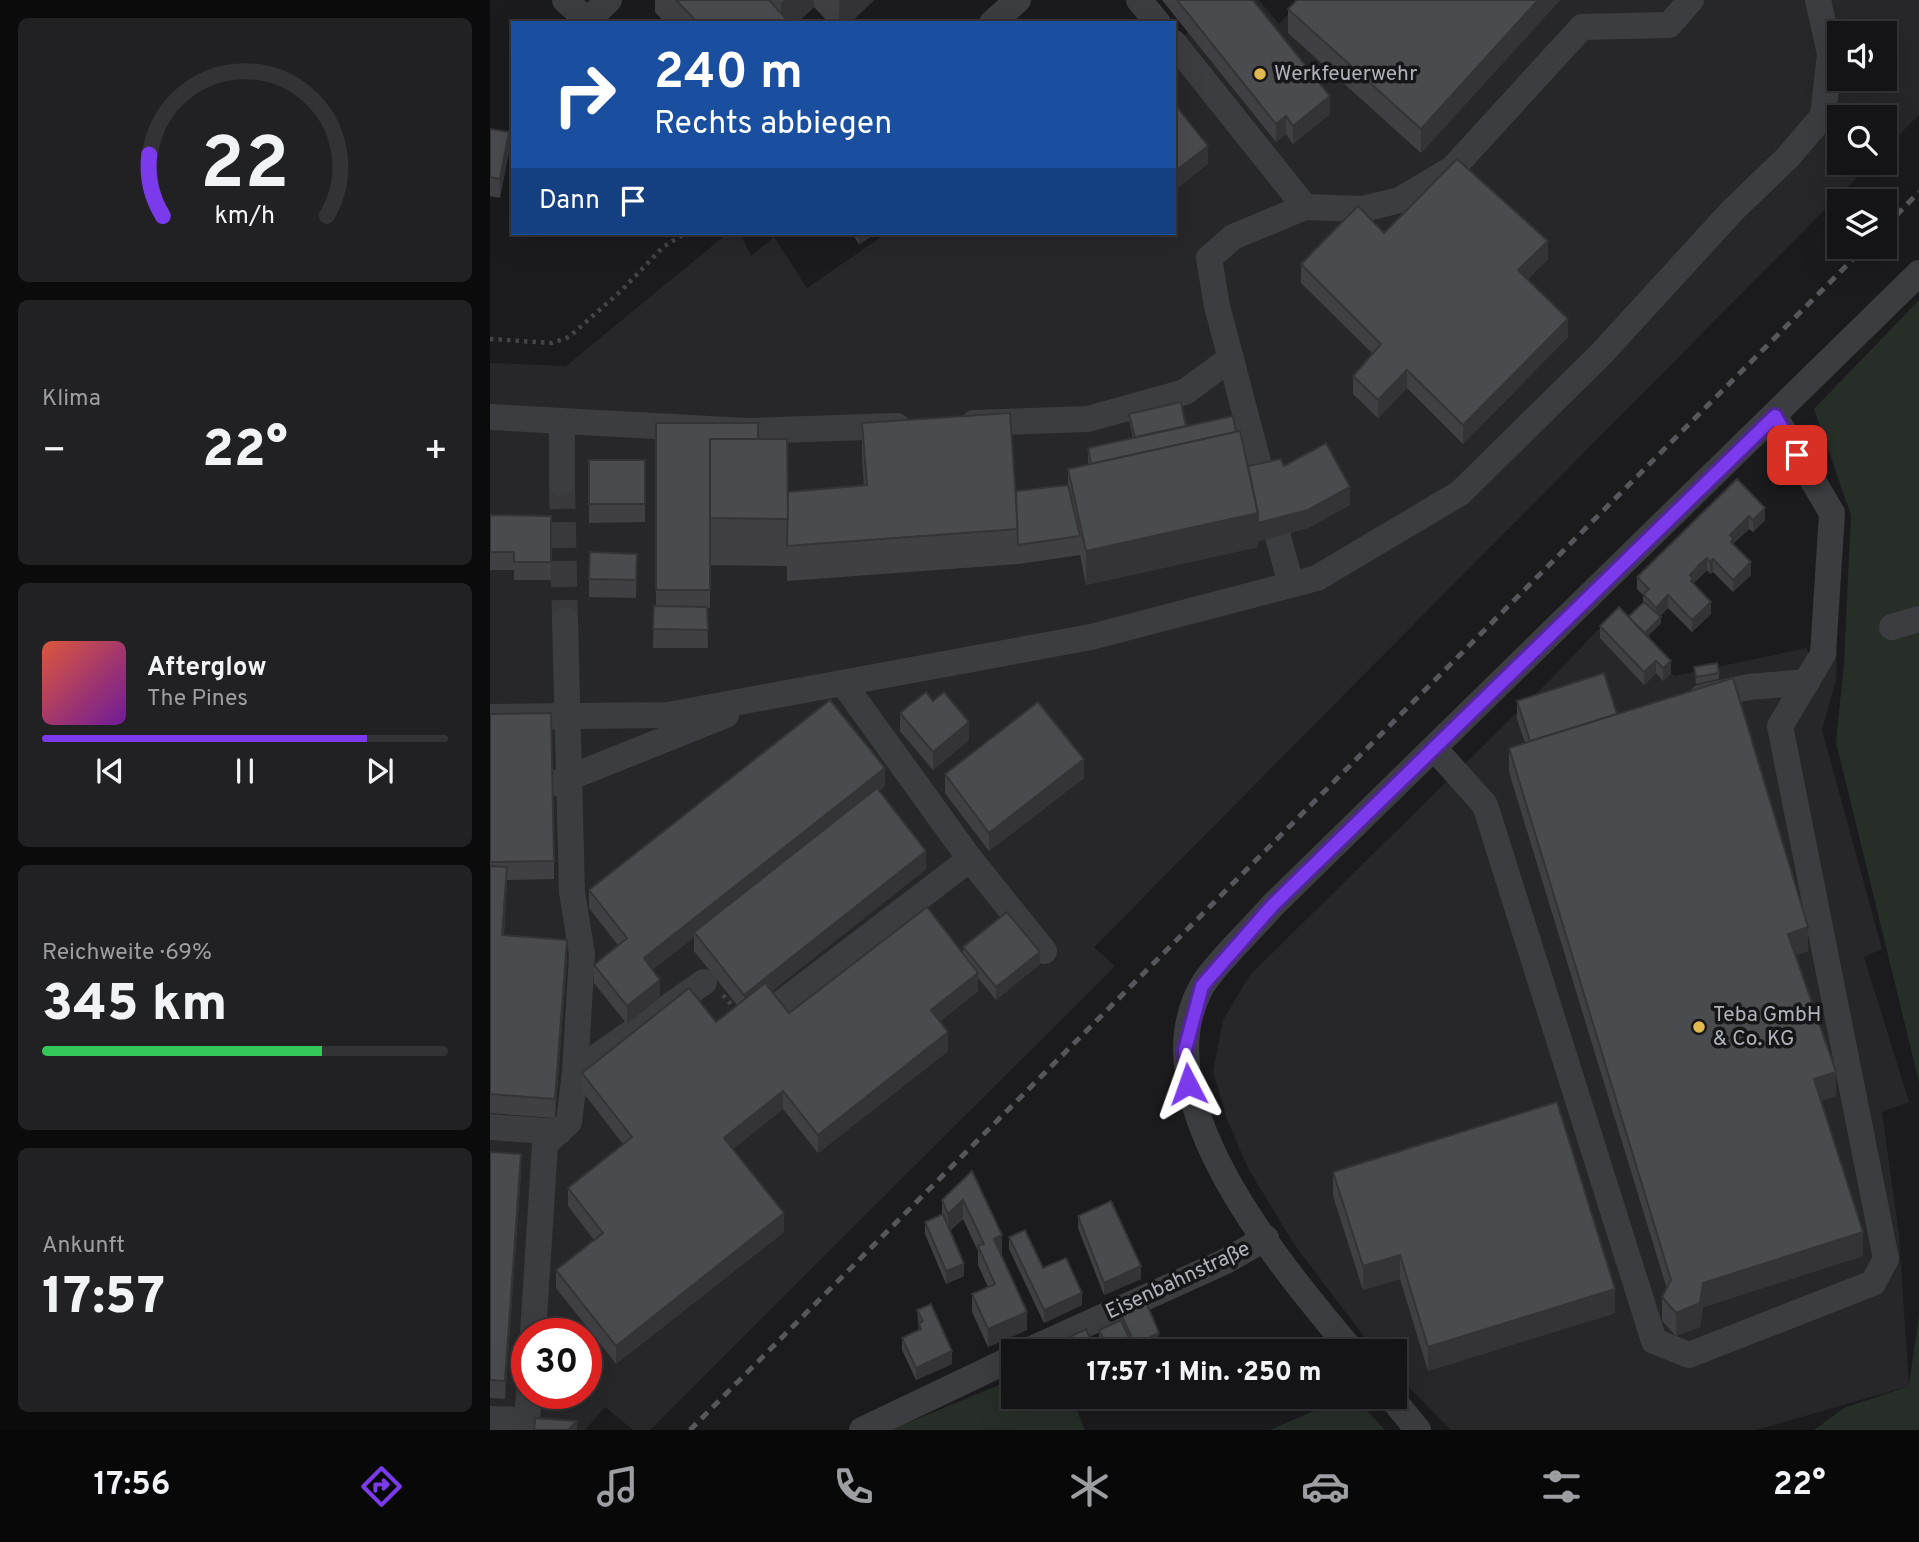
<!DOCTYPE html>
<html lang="de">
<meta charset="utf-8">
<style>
:root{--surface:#141416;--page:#212123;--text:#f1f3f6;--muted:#9d9ea1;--line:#333335;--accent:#7c3aed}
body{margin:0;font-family:Overpass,sans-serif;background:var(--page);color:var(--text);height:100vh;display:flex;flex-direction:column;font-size:26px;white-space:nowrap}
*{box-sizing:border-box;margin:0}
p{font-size:23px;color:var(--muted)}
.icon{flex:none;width:38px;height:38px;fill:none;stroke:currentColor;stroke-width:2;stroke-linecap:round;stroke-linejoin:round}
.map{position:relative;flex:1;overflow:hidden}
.panel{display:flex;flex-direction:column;gap:18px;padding:18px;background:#0b0b0c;width:490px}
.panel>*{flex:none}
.hud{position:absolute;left:21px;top:21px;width:665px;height:214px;border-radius:0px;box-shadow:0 7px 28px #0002,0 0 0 2px var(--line);background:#1a4fa0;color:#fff;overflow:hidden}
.buttons{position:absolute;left:1337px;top:21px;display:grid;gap:14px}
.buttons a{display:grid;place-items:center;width:70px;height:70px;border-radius:0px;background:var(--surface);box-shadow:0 7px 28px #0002,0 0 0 2px var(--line);font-size:35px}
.speed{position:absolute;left:21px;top:1318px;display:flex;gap:14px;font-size:35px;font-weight:700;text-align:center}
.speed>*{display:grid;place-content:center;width:91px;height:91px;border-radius:50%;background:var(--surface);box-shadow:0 7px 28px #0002,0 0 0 2px var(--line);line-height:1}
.speed .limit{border:10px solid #d22;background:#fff;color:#111}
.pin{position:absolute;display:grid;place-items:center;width:60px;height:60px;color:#fff;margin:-30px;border-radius:14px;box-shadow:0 4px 10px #0006}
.me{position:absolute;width:77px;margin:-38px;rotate:356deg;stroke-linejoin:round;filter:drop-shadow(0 0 5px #0008)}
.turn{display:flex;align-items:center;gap:24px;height:147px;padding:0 28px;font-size:32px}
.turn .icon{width:91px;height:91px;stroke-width:2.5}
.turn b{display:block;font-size:49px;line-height:60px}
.then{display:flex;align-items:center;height:66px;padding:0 28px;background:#0003;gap:14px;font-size:26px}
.big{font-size:52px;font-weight:800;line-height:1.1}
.panel .tile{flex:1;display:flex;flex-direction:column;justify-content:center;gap:10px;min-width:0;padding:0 24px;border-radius:10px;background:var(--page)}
.panel .dial{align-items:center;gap:0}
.dial svg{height:182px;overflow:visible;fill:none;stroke:var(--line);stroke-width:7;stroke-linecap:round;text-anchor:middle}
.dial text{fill:var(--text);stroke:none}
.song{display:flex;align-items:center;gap:21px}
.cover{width:84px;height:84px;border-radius:10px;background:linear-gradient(135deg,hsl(10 70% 55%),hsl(280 70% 35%))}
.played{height:7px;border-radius:4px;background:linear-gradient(90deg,var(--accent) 80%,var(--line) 80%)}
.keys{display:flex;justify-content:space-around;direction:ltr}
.heat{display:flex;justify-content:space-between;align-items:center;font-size:38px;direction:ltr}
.charge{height:10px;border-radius:5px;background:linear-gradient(90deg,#34c759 69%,var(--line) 0)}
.trip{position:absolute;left:511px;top:1339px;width:406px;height:70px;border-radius:0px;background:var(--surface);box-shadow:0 7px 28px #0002,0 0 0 2px var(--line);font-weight:800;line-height:70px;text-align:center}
.menu{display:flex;height:112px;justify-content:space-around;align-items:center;background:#080809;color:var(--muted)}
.menu .icon{width:49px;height:49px}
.menu .on{color:var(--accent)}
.menu b{font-size:32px;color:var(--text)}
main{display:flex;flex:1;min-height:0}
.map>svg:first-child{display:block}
.built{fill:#27272a;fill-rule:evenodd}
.green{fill:#272e28}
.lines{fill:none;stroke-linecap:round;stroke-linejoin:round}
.minor-tunnel{stroke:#39393d;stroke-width:26;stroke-dasharray:26 13;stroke-linecap:butt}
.path{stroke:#424448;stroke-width:4.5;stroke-dasharray:3.5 5;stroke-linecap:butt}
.minor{stroke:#3c3d41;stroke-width:26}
.rail{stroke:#55575c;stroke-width:5;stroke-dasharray:9 7;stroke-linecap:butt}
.wall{fill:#404044}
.shaded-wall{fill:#343437}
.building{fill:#4a4b4f;stroke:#343437;stroke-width:2}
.route-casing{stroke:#51269a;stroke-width:18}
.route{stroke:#7c3aed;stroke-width:12}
.poi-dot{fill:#e1b94f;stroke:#161618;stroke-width:2.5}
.labels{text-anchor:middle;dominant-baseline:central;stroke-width:7;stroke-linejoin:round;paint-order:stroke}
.poi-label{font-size:21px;fill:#afb2bb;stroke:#161618;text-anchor:start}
.street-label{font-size:21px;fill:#afb2bb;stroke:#161618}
</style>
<main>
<section class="panel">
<div class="tile dial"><svg viewBox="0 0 100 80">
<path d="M14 69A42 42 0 1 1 86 69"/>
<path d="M14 69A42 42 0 0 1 8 42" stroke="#7c3aed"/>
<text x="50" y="56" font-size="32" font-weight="700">22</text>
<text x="50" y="72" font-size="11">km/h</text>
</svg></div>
<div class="tile"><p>Klima</p>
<div class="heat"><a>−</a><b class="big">22°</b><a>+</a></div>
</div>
<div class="tile">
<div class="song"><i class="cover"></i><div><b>Afterglow</b><p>The Pines</p></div></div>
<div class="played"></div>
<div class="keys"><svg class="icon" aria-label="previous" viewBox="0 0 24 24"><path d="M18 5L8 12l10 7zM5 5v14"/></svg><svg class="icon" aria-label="pause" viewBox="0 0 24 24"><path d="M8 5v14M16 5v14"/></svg><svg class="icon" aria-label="next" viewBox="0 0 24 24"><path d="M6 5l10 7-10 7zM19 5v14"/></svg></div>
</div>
<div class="tile"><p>Reichweite · 69%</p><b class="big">345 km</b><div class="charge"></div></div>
<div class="tile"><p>Ankunft</p><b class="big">17:57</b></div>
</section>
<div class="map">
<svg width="1429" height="1430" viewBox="0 0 1429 1430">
<rect width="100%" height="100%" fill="#1b1b1d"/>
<g class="built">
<path d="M735 0H769L789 24 811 0H1429V115L1395 149V117H1349V163H1381L604 947 625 966 160 1430H143L115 1407 95 1430H0V363L76 366 238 233H250L261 256 284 237 317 288 397 233H684V44ZM1349 33H1395V79H1349ZM37 1334H96V1393H37Z"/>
<path d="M1123 614 1184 676 1317 648 1319 656 1347 652 1346 680 1332 730 1392 949 1374 957 1419 1102 1392 1112 1409 1235 1419 1386 1266 1430H961L905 1373V1351H885L804 1244 758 1168 737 1119 723 1071 733 1020 760 975 1064 676Z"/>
</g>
<g class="green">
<path d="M1429 300V1082L1346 742 1354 664 1361 515 1324 409Z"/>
<path d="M1429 1315V1430H1324L1354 1408 1419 1386Z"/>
<path d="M523 1379V1396L581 1397 595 1430H401Z"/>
<path d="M856 1397H864L895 1430H780Z"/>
</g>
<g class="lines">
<path class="minor-tunnel" d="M72 483 75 620"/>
<g class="path">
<path d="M0 339 62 343 79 337 132 290 173 247 196 233"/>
<path d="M233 995 246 1010"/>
</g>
<g class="minor">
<path d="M75 0 100 23"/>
<path d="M649 0 668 23"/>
<path d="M98 20 119 0"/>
<path d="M502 23 528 0"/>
<path d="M684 43 815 207 873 209 910 200 962 169 1092 27 1179 25 1201 0"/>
<path d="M0 417 256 431 407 426"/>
<path d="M72 422V483"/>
<path d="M484 423 598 419 695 392 741 358"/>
<path d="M773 481 727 306 719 258 743 237 815 207"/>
<path d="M788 537 801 584"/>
<path d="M75 620 82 892 92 954 85 1072"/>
<path d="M1402 627 1429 619"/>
<path d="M353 683 480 859 554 951"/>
<path d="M1212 697 1259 687 1317 682"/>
<path d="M0 717 178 715 601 637 827 578 970 493 1112 353 1243 210 1298 157 1333 116 1340 54 1328 0"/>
<path d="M944 748 995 805 1164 1341 1199 1355 1383 1283 1396 1259 1290 726 1333 654 1342 513 1285 417"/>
<path d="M66 783 236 715"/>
<path d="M294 1001 480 859"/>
<path d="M0 1127 69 1132"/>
<path d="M43 1334 55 1144 79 1122 85 1072 214 982"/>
<path d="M537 1351 734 1262 776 1238"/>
<path d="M862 1351C793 1268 648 1100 712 986 724 965 764 927 782 906L1429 273"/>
<path d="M900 1396 928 1430"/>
<path d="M0 1419 37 1420 39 1393"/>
<path d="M372 1430 523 1358"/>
</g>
<g class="rail">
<path d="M1395 227 1429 192"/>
<path d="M200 1430 1375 247"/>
</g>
</g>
<g class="wall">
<path d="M165 0H384L360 23H339L324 7 307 23H175L165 12Z"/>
<path d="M672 0H763L840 114 803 144 796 134 786 142Z"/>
<path d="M1070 0 931 153 798 33V9Z"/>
<path d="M0 129 19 151 10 198 0 196Z"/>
<path d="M362 233H387L369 244Z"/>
<path d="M894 233 1058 259 1038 279 1078 337 973 444 917 388 888 418 863 394V376L883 354 811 283V264Z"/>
<path d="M639 414 696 426 746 432 758 466H794L860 505 818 528 768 541V547L596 585 590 555 528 564 297 581V566L220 565V608H217L218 648H163L164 606H166V423L268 439 298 503 374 486 372 458V423L526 491 578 485V469L598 465V448L643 438 639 420Z"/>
<path d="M99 460H155V522L99 523Z"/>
<path d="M1247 479 1275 520 1263 532 1259 529 1243 544 1261 575 1243 592 1223 572 1220 574 1217 570 1209 578 1203 583 1221 614 1202 632 1178 608 1170 616 1171 623 1158 636 1181 673 1173 681 1166 673 1154 685 1110 638V626L1138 617 1153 603V595L1147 589V577Z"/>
<path d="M0 515 61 516V580H24V570H0Z"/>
<path d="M147 554 146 598 99 597V579Z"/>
<path d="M1204 667 1229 673V679L1206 684Z"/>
<path d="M1027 701 1127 714 1318 951 1306 955 1346 1096 1331 1101 1373 1256 1213 1307 1210 1327 1186 1336 1172 1321V1297L1177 1289 1019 772V748L1035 743 1027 719Z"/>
<path d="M410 713 479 740 443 770 410 731Z"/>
<path d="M0 714 64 861V879L17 880 14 935 77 958 65 1118 0 1113Z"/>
<path d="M455 774 594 778 499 851 455 793Z"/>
<path d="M395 786 389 791 436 869 282 991 299 1013 473 954V947L550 964 506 1000 488 978V991L449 1022 458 1051 328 1153 293 1109 243 1149 294 1232 126 1364 66 1288V1270L104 1240 78 1206V1188L133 1144 92 1091V1073L226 1022 247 1005 204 951V937L162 970 170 998 137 1024 104 983V965L128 945 99 908V890Z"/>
<path d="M0 1152 31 1172 15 1399 0 1398Z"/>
<path d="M482 1171 512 1253 511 1254 537 1330 498 1347 482 1312V1294L498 1287 488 1265V1251L473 1219 460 1231 474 1276 456 1284 435 1234V1222L452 1215V1200Z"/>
<path d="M843 1172 1125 1313 938 1371 910 1279 873 1290 843 1196Z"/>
<path d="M588 1216 651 1279 614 1295 588 1228Z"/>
<path d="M519 1237 553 1268 592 1305 554 1323 519 1249Z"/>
<path d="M427 1310 462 1364 426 1380 412 1350V1338L429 1330Z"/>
<path d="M631 1314 669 1345 665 1347 666 1351H616L609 1336V1330L631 1320Z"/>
<path d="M569 1342 606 1351H569Z"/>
</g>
<g class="shaded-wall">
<path d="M295 0H324V7L307 23H291V3Z"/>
<path d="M349 0H384L360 23H349Z"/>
<path d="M1048 0H1070L931 153V129Z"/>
<path d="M840 96V114L803 144V126Z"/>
<path d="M796 116V134L786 142V124Z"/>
<path d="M19 132V151L10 198V179Z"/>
<path d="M718 146V164L684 191V172Z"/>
<path d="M378 233H387L369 244V238Z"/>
<path d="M1058 241V259L1028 289V270Z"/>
<path d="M1078 319V337L973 444V425Z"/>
<path d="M917 370V388L888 418V400Z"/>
<path d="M860 487V505L818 528 768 541V547L596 585V551Z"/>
<path d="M1275 508V520L1263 532V520Z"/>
<path d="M1259 516V529L1243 544V551L1240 535Z"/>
<path d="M1217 558V570L1200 587V575Z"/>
<path d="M1223 559V572L1220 574V562Z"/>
<path d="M1261 562V575L1243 592V580Z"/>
<path d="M1178 595V608L1166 620V608Z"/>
<path d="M1221 602V614L1202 632V620Z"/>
<path d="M1171 617V623L1151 642V636Z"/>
<path d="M1166 661V673L1154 685V672Z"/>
<path d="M1181 661V673L1173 681V668Z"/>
<path d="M479 722V740L443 770V752Z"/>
<path d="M594 759V778L499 851V833Z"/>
<path d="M395 768V786L206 935 204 932V937L154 977V958Z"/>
<path d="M436 851V869L254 1013V995Z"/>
<path d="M17 867V886L12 953V935Z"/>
<path d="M1318 927V951L1298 958V934Z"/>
<path d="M77 940V958L65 1118V1099Z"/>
<path d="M550 952V964L506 1000V987Z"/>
<path d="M488 973V991L441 1029V1010Z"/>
<path d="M170 980V998L137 1024V1006Z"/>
<path d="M458 1032V1051L328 1153V1135Z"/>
<path d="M1346 1072V1096L1324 1103V1079Z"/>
<path d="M293 1091V1109L234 1156V1138Z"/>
<path d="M31 1154V1172L15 1399V1381Z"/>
<path d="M473 1200V1219L458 1232V1214Z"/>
<path d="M294 1213V1232L126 1364V1346Z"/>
<path d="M1373 1232V1256L1213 1307 1210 1327 1186 1336V1313L1213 1283Z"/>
<path d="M512 1235V1253L504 1257V1239Z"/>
<path d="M910 1255V1279L873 1290V1266Z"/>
<path d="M474 1264V1276L456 1284V1271Z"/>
<path d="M651 1266V1279L614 1295V1283Z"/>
<path d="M1125 1289V1313L938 1371V1347Z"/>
<path d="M592 1293V1305L554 1323V1310Z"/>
<path d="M537 1312V1330L498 1347V1329Z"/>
<path d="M669 1333V1345L660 1349V1337Z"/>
<path d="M462 1351V1364L426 1380V1368Z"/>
<path d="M583 1396H600L583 1401Z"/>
<path d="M87 1421V1430H78Z"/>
</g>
<g class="building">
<path d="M186 0H279L300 23H208Z"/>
<path d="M687 0H763L840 96 803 126 796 116 786 124Z"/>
<path d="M807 0H1048L931 129 798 9Z"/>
<path d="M687 107 718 146 684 172V110Z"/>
<path d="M0 129 19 132 10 179 0 177Z"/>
<path d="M967 159 1058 241 1028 270 1078 319 973 425 917 370 888 400 863 376 891 344 811 264 868 206 894 233Z"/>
<path d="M366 233H378L369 238Z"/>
<path d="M691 402 696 426 645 437 639 414Z"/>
<path d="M520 413 528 529 297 546 298 492 377 485 372 423Z"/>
<path d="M743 416 746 432 601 464 598 448Z"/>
<path d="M166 423H268V439H220V590H166Z"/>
<path d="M750 431 768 513 596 551 578 469Z"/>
<path d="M220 439H297L298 519 220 518Z"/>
<path d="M836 443 860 487 818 510 768 523V513L758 466 791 459 794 466Z"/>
<rect x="99" y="460" width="56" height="44"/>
<path d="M1247 479 1275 508 1263 520 1259 516 1240 535 1243 539 1241 542 1261 562 1243 580 1223 559 1220 562 1217 558 1209 565 1200 575 1203 579 1201 581 1221 602 1202 620 1178 595 1166 608 1153 594 1159 589 1147 577Z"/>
<path d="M578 485 590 536 528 545 526 491Z"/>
<path d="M0 515 61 516V562H24V552H0Z"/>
<path d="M100 552 147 554 146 580 99 579Z"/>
<path d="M1154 602 1171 617 1155 633 1138 617Z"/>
<path d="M164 606 217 607 218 630 163 629Z"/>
<path d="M1129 607 1181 661 1173 668 1166 661 1154 672 1110 626Z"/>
<path d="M1227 663 1229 673 1206 677 1204 667Z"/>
<path d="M1114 673 1127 714 1040 741 1027 701Z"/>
<path d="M1243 678 1318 927 1298 934 1346 1072 1324 1079 1373 1232 1213 1283 1210 1303 1186 1313 1172 1297 1181 1280 1019 748Z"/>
<path d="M436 692 443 701 454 692 479 722 443 752 410 713Z"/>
<path d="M340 700 395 768 154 958 170 980 137 1006 104 965 137 938 99 890Z"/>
<path d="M548 702 594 759 499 833 455 774Z"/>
<path d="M61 713 64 861 0 862V714Z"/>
<path d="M387 788 436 851 254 995 204 932Z"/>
<path d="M0 866 17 867 12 935 77 940 65 1099 0 1094Z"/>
<path d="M437 907 488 973 441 1010 458 1032 328 1135 293 1091 234 1138 294 1213 126 1346 66 1270 113 1233 78 1188 142 1137 92 1073 199 988 226 1022 275 983 299 1013Z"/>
<path d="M517 912 550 952 506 987 473 947Z"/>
<path d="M1067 1102 1125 1289 938 1347 910 1255 873 1266 843 1172Z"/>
<path d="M0 1152 31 1154 15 1381 0 1380Z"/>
<path d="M482 1171 512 1235 504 1239 537 1312 498 1329 482 1294 505 1284 488 1246 494 1244 473 1200 458 1214 452 1200Z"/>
<path d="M621 1201 651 1266 614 1283 588 1216Z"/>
<path d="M453 1214 474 1264 456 1271 435 1222Z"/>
<path d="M535 1230 553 1268 576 1258 592 1293 554 1310 519 1237Z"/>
<path d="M656 1302 669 1333 660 1337 666 1351H648L631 1314Z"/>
<path d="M441 1304 462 1351 426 1368 412 1338 431 1329 429 1323 433 1321 427 1310Z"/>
<path d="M631 1320 645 1351H631L629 1347 619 1351 609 1330Z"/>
<path d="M596 1329 606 1351H574L569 1342Z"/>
<path d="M45 1418 87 1421 78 1430H44Z"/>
</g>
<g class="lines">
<defs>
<path id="route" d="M698 1084 695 1050 712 986 782 906 1285 416 1307 455"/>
</defs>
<use href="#route" class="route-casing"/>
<use href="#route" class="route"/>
</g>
<g class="poi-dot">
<circle cx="770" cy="74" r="7"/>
<circle cx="1209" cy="1027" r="7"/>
</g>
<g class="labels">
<g class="poi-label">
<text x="784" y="74">Werkfeuerwehr</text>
<text x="1223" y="1015">Teba GmbH<tspan x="1223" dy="24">&amp; Co. KG</tspan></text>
</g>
<g class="street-label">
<text transform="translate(688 1281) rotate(-25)">Eisenbahnstraße</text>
</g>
</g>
</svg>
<div class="buttons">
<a><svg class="icon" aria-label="sound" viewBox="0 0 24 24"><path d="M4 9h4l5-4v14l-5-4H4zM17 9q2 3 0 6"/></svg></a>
<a><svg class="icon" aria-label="search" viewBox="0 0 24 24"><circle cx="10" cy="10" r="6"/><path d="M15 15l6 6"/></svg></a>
<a><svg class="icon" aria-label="layers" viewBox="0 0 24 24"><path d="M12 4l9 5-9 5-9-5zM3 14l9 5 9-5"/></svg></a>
</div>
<div class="speed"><div class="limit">30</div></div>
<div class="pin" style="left:1307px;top:455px;background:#d93025"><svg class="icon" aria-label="arrive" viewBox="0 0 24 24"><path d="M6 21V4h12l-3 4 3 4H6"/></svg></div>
<svg class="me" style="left:698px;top:1084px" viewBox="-20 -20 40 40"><path d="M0-17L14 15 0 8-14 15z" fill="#7c3aed" stroke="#fff" stroke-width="4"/></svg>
<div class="trip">17:57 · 1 Min. · 250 m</div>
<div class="hud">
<div class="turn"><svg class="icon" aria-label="right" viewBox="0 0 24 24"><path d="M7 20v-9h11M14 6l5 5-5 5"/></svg><div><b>240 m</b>Rechts abbiegen</div></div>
<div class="then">Dann<svg class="icon" aria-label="arrive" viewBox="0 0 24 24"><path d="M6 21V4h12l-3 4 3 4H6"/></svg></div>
</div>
</div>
</main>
<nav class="menu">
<b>17:56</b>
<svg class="icon on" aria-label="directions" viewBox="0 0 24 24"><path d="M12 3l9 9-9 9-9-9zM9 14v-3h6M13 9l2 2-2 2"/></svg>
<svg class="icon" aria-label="music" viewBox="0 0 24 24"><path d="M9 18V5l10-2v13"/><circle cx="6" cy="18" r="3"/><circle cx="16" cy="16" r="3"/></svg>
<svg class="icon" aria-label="phone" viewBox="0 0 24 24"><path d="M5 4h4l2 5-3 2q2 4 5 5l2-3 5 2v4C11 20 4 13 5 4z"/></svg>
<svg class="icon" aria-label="climate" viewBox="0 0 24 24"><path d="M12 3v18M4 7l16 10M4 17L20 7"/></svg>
<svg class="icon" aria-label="car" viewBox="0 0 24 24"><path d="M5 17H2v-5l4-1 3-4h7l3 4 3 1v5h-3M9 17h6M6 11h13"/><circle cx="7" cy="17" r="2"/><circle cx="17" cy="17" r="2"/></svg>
<svg class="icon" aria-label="filters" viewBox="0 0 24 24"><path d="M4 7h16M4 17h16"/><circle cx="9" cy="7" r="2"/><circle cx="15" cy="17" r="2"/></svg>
<b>22°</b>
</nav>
